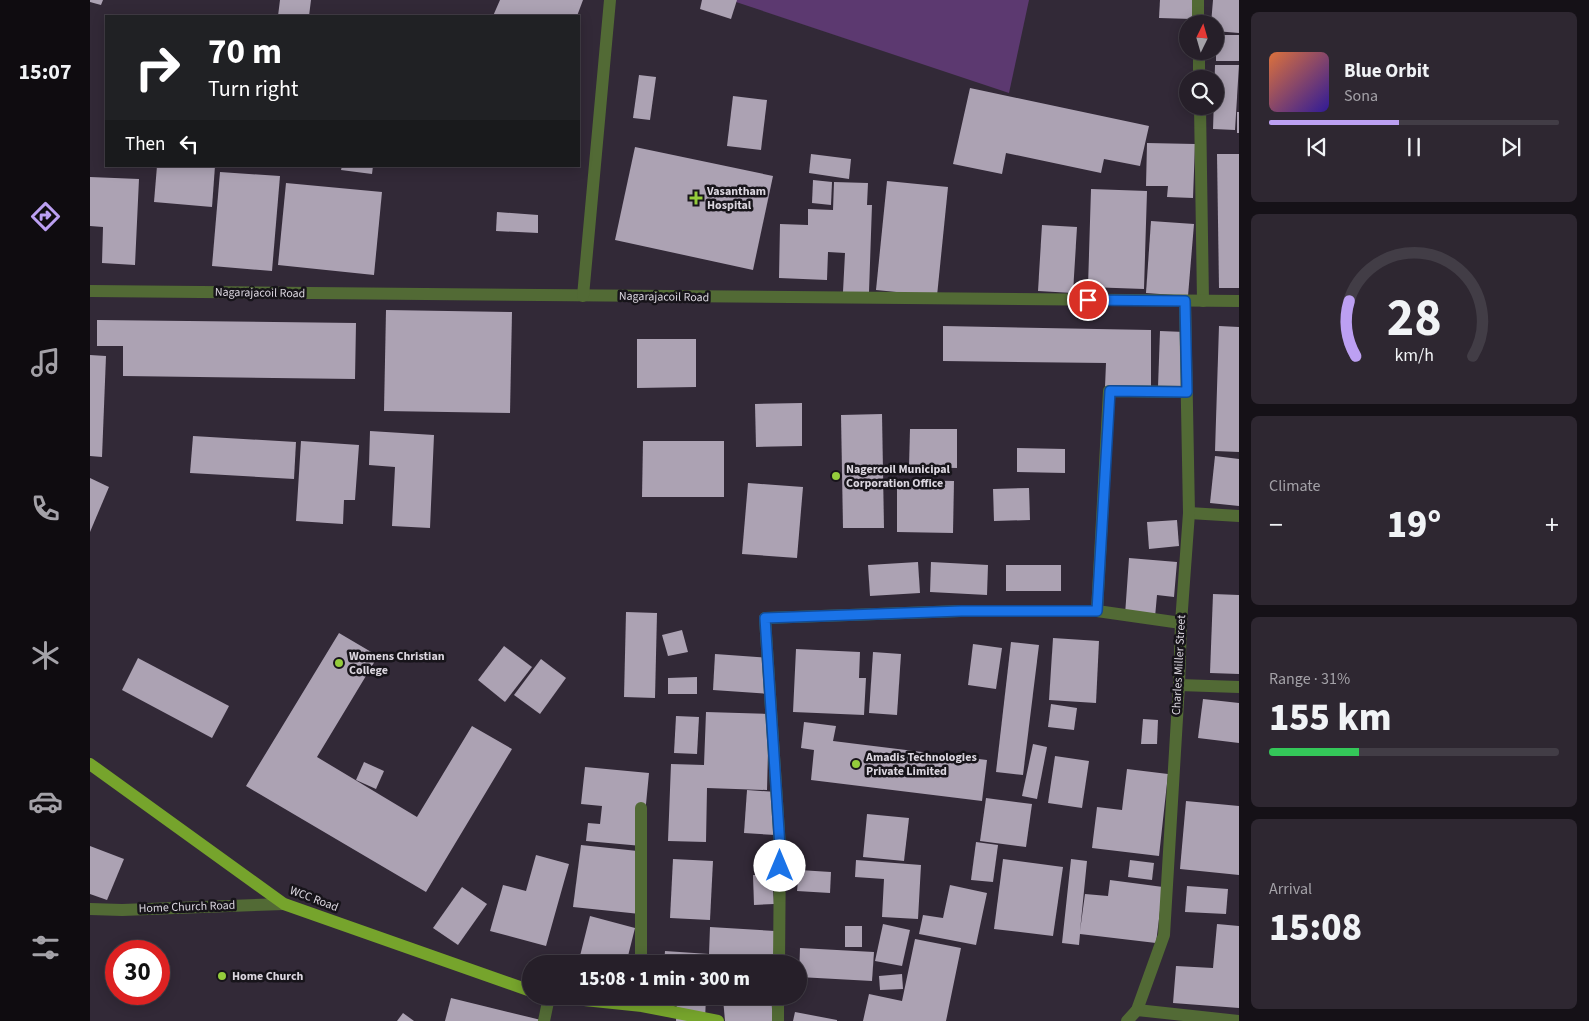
<!DOCTYPE html>
<meta charset="utf-8">
<style>
:root{--surface:#261f29;--page:#2e2731;--text:#f1f3f6;--muted:#a4a2a8;--line:#423d46;--accent:#bca0f2}
body{margin:0;font-family:"Source Sans 3",sans-serif;background:var(--page);color:var(--text);height:100vh;display:flex;flex-direction:column;font-size:19px;white-space:nowrap}
*{box-sizing:border-box;margin:0}
p{font-size:16px;color:var(--muted)}
.icon{flex:none;width:28px;height:28px;fill:none;stroke:currentColor;stroke-width:2;stroke-linecap:round;stroke-linejoin:round}
.map{position:relative;flex:1;overflow:hidden}
.details{display:flex;flex-direction:column;gap:12px;padding:12px;background:#151117;width:350px}
.details>*{flex:none}
.top-card{position:absolute;left:15px;top:15px;width:475px;height:152px;border-radius:0px;box-shadow:0 2px 12px #0003,0 0 0 1px var(--line);background:#202124;color:#fff;overflow:hidden}
.needle{width:32px;rotate:5deg}
.fabs{position:absolute;left:1089px;top:15px;display:grid;gap:10px}
.fabs a{display:grid;place-items:center;width:45px;height:45px;border-radius:50%;background:var(--surface);box-shadow:0 2px 12px #0003,0 0 0 1px var(--line);font-size:25px}
.speed{position:absolute;left:15px;top:940px;display:flex;gap:10px;font-size:25px;font-weight:700;text-align:center}
.speed>*{display:grid;place-content:center;width:65px;height:65px;border-radius:50%;background:var(--surface);box-shadow:0 2px 12px #0003,0 0 0 1px var(--line);line-height:1}
.speed .limit{border:8px solid #d22;background:#fff;color:#111}
.pin{position:absolute;display:grid;place-items:center;width:42px;height:42px;color:#fff;margin:-21px;border:2px solid #fff;border-radius:50%;box-shadow:0 1px 5px #0007}
.me{position:absolute;width:55px;margin:-28px;rotate:0deg;stroke-linejoin:round;filter:drop-shadow(0 0 4px #0008)}
.turn{display:flex;align-items:center;gap:18px;height:105px;padding:0 20px;font-size:22px}
.turn .icon{width:65px;height:65px;stroke-width:2.5}
.turn b{display:block;font-size:35px;line-height:42px}
.then{display:flex;align-items:center;height:48px;padding:0 20px;background:#0003;gap:10px;font-size:19px}
.big{font-size:38px;font-weight:800;line-height:1.1}
.details .widget{flex:1;display:flex;flex-direction:column;justify-content:center;gap:8px;min-width:0;padding:0 18px;border-radius:8px;background:var(--page)}
.details .dial{align-items:center;gap:0}
.dial svg{height:130px;overflow:visible;fill:none;stroke:var(--line);stroke-width:7;stroke-linecap:round;text-anchor:middle}
.dial text{fill:var(--text);stroke:none}
.song{display:flex;align-items:center;gap:15px}
.cover{width:60px;height:60px;border-radius:8px;background:linear-gradient(135deg,hsl(20 70% 55%),hsl(250 70% 35%))}
.played{height:5px;border-radius:2px;background:linear-gradient(90deg,var(--accent) 45%,var(--line) 45%)}
.keys{display:flex;justify-content:space-around;direction:ltr}
.heat{display:flex;justify-content:space-between;align-items:center;font-size:28px;direction:ltr}
.charge{height:8px;border-radius:4px;background:linear-gradient(90deg,#34c759 31%,var(--line) 0)}
.trip{position:absolute;left:432px;top:955px;width:285px;height:50px;border-radius:25px;background:var(--surface);box-shadow:0 2px 12px #0003,0 0 0 1px var(--line);font-weight:800;line-height:50px;text-align:center}
main{display:flex;flex:1;min-height:0}
.menu{display:flex;flex-direction:column;width:90px;justify-content:space-around;align-items:center;background:#0f0c10;color:var(--muted)}
.menu .icon{width:35px;height:35px}
.menu .selected{color:var(--accent)}
.menu b{font-size:22px;color:var(--text)}
.map>svg:first-child{display:block}
.green{fill:#5c3970}
.building{fill:#aca2b3}
.lines{fill:none;stroke-linecap:round;stroke-linejoin:round}
.minor{stroke:#526a35;stroke-width:12}
.major{stroke:#76a42c;stroke-width:12}
.route-casing{stroke:#114b97;stroke-width:12}
.route{stroke:#1a73e8;stroke-width:9}
.poi-dot{fill:#94cc3c;stroke:#17141a;stroke-width:2}
.labels{text-anchor:middle;dominant-baseline:central;stroke-width:5;stroke-linejoin:round;paint-order:stroke}
.poi-label{font-size:12px;font-weight:bold;fill:#dbd6df;stroke:#17141a;text-anchor:start}
.street-label{font-size:12px;fill:#dbd6df;stroke:#17141a}
</style>
<main>
<nav class="menu">
<b>15:07</b>
<svg class="icon selected" aria-label="directions" viewBox="0 0 24 24"><path d="M12 3l9 9-9 9-9-9zM9 14v-3h6M13 9l2 2-2 2"/></svg>
<svg class="icon" aria-label="music" viewBox="0 0 24 24"><path d="M9 18V5l10-2v13"/><circle cx="6" cy="18" r="3"/><circle cx="16" cy="16" r="3"/></svg>
<svg class="icon" aria-label="phone" viewBox="0 0 24 24"><path d="M5 4h4l2 5-3 2q2 4 5 5l2-3 5 2v4C11 20 4 13 5 4z"/></svg>
<svg class="icon" aria-label="climate" viewBox="0 0 24 24"><path d="M12 3v18M4 7l16 10M4 17L20 7"/></svg>
<svg class="icon" aria-label="car" viewBox="0 0 24 24"><path d="M5 17H2v-5l4-1 3-4h7l3 4 3 1v5h-3M9 17h6M6 11h13"/><circle cx="7" cy="17" r="2"/><circle cx="17" cy="17" r="2"/></svg>
<svg class="icon" aria-label="filters" viewBox="0 0 24 24"><path d="M4 7h16M4 17h16"/><circle cx="9" cy="7" r="2"/><circle cx="15" cy="17" r="2"/></svg>
</nav>
<div class="map">
<svg width="1149" height="1021" viewBox="0 0 1149 1021">
<rect width="100%" height="100%" fill="#322937"/>
<path class="green" d="M640 0H939L919 93Z"/>
<g class="building">
<path d="M0 0H13L11 5 0 2Z"/>
<path d="M190 0H221L219 16H188Z"/>
<path d="M410 0H493L487 16H403Z"/>
<path d="M612 0H647L641 19 610 9Z"/>
<path d="M1070 0H1103L1102 19 1069 18Z"/>
<path d="M1123 0H1149V33L1125 31V24H1121Z"/>
<rect x="1126" y="35" width="23" height="26"/>
<path d="M1125 65H1149L1145 130 1123 129Z"/>
<path d="M549 75 566 77 560 120 543 118Z"/>
<path d="M880 88 1059 126 1050 166 1014 159 1011 173 916 153 912 174 863 164Z"/>
<path d="M643 96 677 100 671 150 637 146Z"/>
<rect x="1147" y="112" width="2" height="21"/>
<path d="M1057 143 1105 144 1103 198 1077 197 1078 186H1056Z"/>
<path d="M545 147 683 176 663 270 525 240Z"/>
<path d="M721 154 761 159 759 179 719 173Z"/>
<path d="M1127 154H1149V288H1129Z"/>
<path d="M67 166H125L122 207 64 202Z"/>
<path d="M252 166H283L282 174 251 170Z"/>
<path d="M130 172 190 176 182 271 122 266Z"/>
<path d="M0 177 49 179 45 265 12 263 13 227 0 226Z"/>
<path d="M723 180 742 182 741 205 722 203Z"/>
<path d="M797 181 858 187 847 296 786 290Z"/>
<path d="M744 182 778 183 777 205H782L779 292H753L755 253 738 252 737 280 689 278 690 224 718 225V209L743 210Z"/>
<path d="M196 183 292 192 284 275 188 265Z"/>
<path d="M1001 189 1057 191 1054 289 998 287Z"/>
<path d="M407 212 448 215V233L406 231Z"/>
<path d="M1061 221 1104 224 1098 296 1056 293Z"/>
<path d="M952 225 987 227 983 293 948 291Z"/>
<path d="M296 310 422 312 420 413 294 411Z"/>
<path d="M7 320 266 323 265 379 33 376V346H7Z"/>
<path d="M853 326 1061 330V388L1015 387 1016 363 853 361Z"/>
<path d="M1129 326 1149 327V452L1125 451Z"/>
<path d="M1070 331 1095 332 1093 388 1068 387Z"/>
<path d="M547 339H606V387L547 388Z"/>
<path d="M0 355 16 356 12 457 0 456Z"/>
<path d="M712 403V446L666 447 665 404Z"/>
<path d="M792 414 794 528H753L751 415Z"/>
<path d="M820 429H867V468L819 467Z"/>
<path d="M280 431 344 435 340 528 302 526 305 467 279 465Z"/>
<path d="M103 436 206 442 204 479 100 473Z"/>
<path d="M211 441 269 445 265 500H254L253 524 206 521Z"/>
<path d="M553 441H634V497H552Z"/>
<path d="M927 448 975 449V473L927 472Z"/>
<path d="M1125 456 1149 459V506L1120 503Z"/>
<path d="M0 478 19 487 0 532Z"/>
<path d="M807 480 864 481 863 533 807 532Z"/>
<path d="M658 483 713 487 707 558 652 554Z"/>
<path d="M939 488 940 520 904 521 903 489Z"/>
<path d="M1087 520 1089 546 1059 549 1057 522Z"/>
<path d="M1039 558 1087 562 1084 597 1067 595 1065 617 1035 615Z"/>
<path d="M828 562 830 593 780 596 778 565Z"/>
<path d="M841 562 898 565 897 595 840 592Z"/>
<rect x="916" y="565" width="55" height="26"/>
<path d="M1123 594 1149 595V674L1120 673Z"/>
<path d="M536 612 567 613 565 698 534 697Z"/>
<path d="M592 630 598 652 578 656 572 635Z"/>
<path d="M249 633 288 656 227 757 327 817 382 726 422 749 336 892 156 786Z"/>
<path d="M963 638 1009 641 1006 703 959 700Z"/>
<path d="M921 642 949 645 933 775 906 772Z"/>
<path d="M883 644 912 648 906 689 878 685Z"/>
<path d="M414 646 442 667 415 702 388 680Z"/>
<path d="M706 649 770 652 769 678H776L774 715 703 712Z"/>
<path d="M783 652 811 654 807 715 779 713Z"/>
<path d="M625 654 682 658 681 694 623 690Z"/>
<path d="M48 658 139 706 122 738 32 690Z"/>
<path d="M451 659 476 678 450 714 424 695Z"/>
<path d="M607 677V694H578V678Z"/>
<path d="M1113 699 1149 703V743L1108 738Z"/>
<path d="M961 704 987 708 984 730 958 727Z"/>
<path d="M616 712 679 714 677 790 617 788 616 842 578 841 581 764 614 765Z"/>
<path d="M586 716 609 717 607 754 584 753Z"/>
<path d="M1053 719 1068 720 1067 744H1051Z"/>
<path d="M714 722 746 726 743 741 897 760 892 801 721 780 724 750 711 748Z"/>
<path d="M943 744 957 747 947 799 932 796Z"/>
<path d="M965 756 999 761 992 808 958 803Z"/>
<path d="M274 762 294 771 286 789 266 780Z"/>
<path d="M495 767 559 773 552 846 496 841 498 823 510 824 512 806 491 804Z"/>
<path d="M1037 769 1078 774 1069 856 1002 848 1007 807 1032 810Z"/>
<path d="M657 790 687 792 685 835 654 833Z"/>
<path d="M896 798 942 804 936 847 890 841Z"/>
<path d="M1096 801 1149 806V875L1090 869Z"/>
<path d="M777 814 819 818 814 861 773 857Z"/>
<path d="M886 842 908 845 903 882 881 880Z"/>
<path d="M491 845 557 852 550 914 483 907Z"/>
<path d="M0 846 34 859 17 900 0 894Z"/>
<path d="M446 855 479 864 456 946 400 931 413 885 436 891Z"/>
<path d="M583 859 623 861 620 920 580 918Z"/>
<path d="M913 859 973 867 963 936 904 929Z"/>
<path d="M981 859 997 861 990 931 995 894 1018 896 1020 880 1073 887 1066 943 990 934 989 945 972 943Z"/>
<path d="M766 860 831 865 828 919 792 917 794 879 765 877Z"/>
<path d="M1040 860 1064 863 1062 880 1038 877Z"/>
<path d="M709 870 741 872 740 893 707 891Z"/>
<path d="M682 874 684 904 664 905 663 875Z"/>
<path d="M860 885 897 893 886 945 829 934 833 915 853 918Z"/>
<path d="M1097 886 1138 889 1136 914 1095 912Z"/>
<path d="M372 887 397 904 368 945 343 928Z"/>
<path d="M500 916 545 928 536 964H488Z"/>
<path d="M793 924 820 930 812 966 785 961Z"/>
<path d="M1127 924 1149 926V1008L1083 1003 1086 966 1123 968Z"/>
<rect x="755" y="926" width="17" height="21"/>
<path d="M620 927 685 931 683 964H574L575 951 619 954Z"/>
<path d="M825 939 871 948 856 1021H773L779 994 812 1001Z"/>
<path d="M710 948 784 952 782 981 709 977Z"/>
<path d="M812 974 813 989 790 990 789 976Z"/>
<path d="M587 996H616L615 1021H586Z"/>
<path d="M661 996H681L683 1021H635L633 998Z"/>
<path d="M361 998 451 1020V1021H355Z"/>
<path d="M705 1012 747 1020V1021H703Z"/>
<path d="M313 1013 324 1021H307Z"/>
</g>
<g class="lines">
<g class="minor">
<path d="M1108 0V24"/>
<path d="M1109 51V79"/>
<path d="M1110 106 1113 301"/>
<path d="M0 291 1149 301"/>
<path d="M493 296 520 0"/>
<path d="M1099 513 1149 516"/>
<path d="M1007 611 1019 391 1097 392"/>
<path d="M1089 685 1149 687"/>
<path d="M551 808V964"/>
<path d="M0 909 32 910 194 904"/>
<path d="M689 964 690 847 675 618 871 611H1007L1091 623"/>
<path d="M1047 1010 1149 1021"/>
<path d="M454 1021 459 997"/>
<path d="M688 1021V996"/>
<path d="M1037 1021 1047 1010 1074 935 1089 685 1091 623 1099 513 1095 301"/>
</g>
<g class="major">
<path d="M0 764 194 904 441 991"/>
<path d="M456 996 552 1006 628 1021"/>
</g>
</g>
<g class="lines">
<defs>
<path id="route" d="M690 866V847L675 618 871 611H1007L1020 391 1097 392 1095 301 998 300"/>
</defs>
<use href="#route" class="route-casing"/>
<use href="#route" class="route"/>
</g>
<g class="poi-dot">
<path d="M603.5 190.5h5v5h5v5h-5v5h-5v-5h-5v-5h5z"/>
<circle cx="746" cy="476" r="5"/>
<circle cx="249" cy="663" r="5"/>
<circle cx="766" cy="764" r="5"/>
<circle cx="132" cy="976" r="5"/>
</g>
<g class="labels">
<g class="poi-label">
<text x="617" y="191">Vasantham<tspan x="617" dy="14">Hospital</tspan></text>
<text x="756" y="469">Nagercoil Municipal<tspan x="756" dy="14">Corporation Office</tspan></text>
<text x="259" y="656">Womens Christian<tspan x="259" dy="14">College</tspan></text>
<text x="776" y="757">Amadis Technologies<tspan x="776" dy="14">Private Limited</tspan></text>
<text x="142" y="976">Home Church</text>
</g>
<g class="street-label">
<text transform="translate(170 293) rotate(1)">Nagarajacoil Road</text>
<text transform="translate(574 297) rotate(1)">Nagarajacoil Road</text>
<text transform="translate(1089 665) rotate(-87)">Charles Miller Street</text>
<text transform="translate(224 899) rotate(21)">WCC Road</text>
<text transform="translate(97 907) rotate(-2)">Home Church Road</text>
</g>
</g>
</svg>
<div class="fabs">
<a><svg class="needle" viewBox="-14 -14 28 28"><path d="M0-13l5 13h-10z" fill="#e53935"/><path d="M0 13l5-13h-10z" fill="#a4a2a8"/></svg></a>
<a><svg class="icon" aria-label="search" viewBox="0 0 24 24"><circle cx="10" cy="10" r="6"/><path d="M15 15l6 6"/></svg></a>
</div>
<div class="speed"><div class="limit">30</div></div>
<div class="pin" style="left:998px;top:300px;background:#d93025"><svg class="icon" aria-label="arrive" viewBox="0 0 24 24"><path d="M6 21V4h12l-3 4 3 4H6"/></svg></div>
<svg class="me" style="left:690px;top:866px" viewBox="-20 -20 40 40"><circle r="19" fill="#fff"/><path d="M0-13L10 11 0 6-10 11z" fill="#1a73e8"/></svg>
<div class="trip">15:08 · 1 min · 300 m</div>
<div class="top-card">
<div class="turn"><svg class="icon" aria-label="right" viewBox="0 0 24 24"><path d="M7 20v-9h11M14 6l5 5-5 5"/></svg><div><b>70 m</b>Turn right</div></div>
<div class="then">Then<svg class="icon" aria-label="left" viewBox="0 0 24 24"><path d="M17 20v-9H6M10 6l-5 5 5 5"/></svg></div>
</div>
</div>
<section class="details">
<div class="widget">
<div class="song"><i class="cover"></i><div><b>Blue Orbit</b><p>Sona</p></div></div>
<div class="played"></div>
<div class="keys"><svg class="icon" aria-label="previous" viewBox="0 0 24 24"><path d="M18 5L8 12l10 7zM5 5v14"/></svg><svg class="icon" aria-label="pause" viewBox="0 0 24 24"><path d="M8 5v14M16 5v14"/></svg><svg class="icon" aria-label="next" viewBox="0 0 24 24"><path d="M6 5l10 7-10 7zM19 5v14"/></svg></div>
</div>
<div class="widget dial"><svg viewBox="0 0 100 80">
<path d="M14 69A42 42 0 1 1 86 69"/>
<path d="M14 69A42 42 0 0 1 10 35" stroke="#bca0f2"/>
<text x="50" y="56" font-size="32" font-weight="700">28</text>
<text x="50" y="72" font-size="11">km/h</text>
</svg></div>
<div class="widget"><p>Climate</p>
<div class="heat"><a>−</a><b class="big">19°</b><a>+</a></div>
</div>
<div class="widget"><p>Range · 31%</p><b class="big">155 km</b><div class="charge"></div></div>
<div class="widget"><p>Arrival</p><b class="big">15:08</b></div>
</section>
</main>
